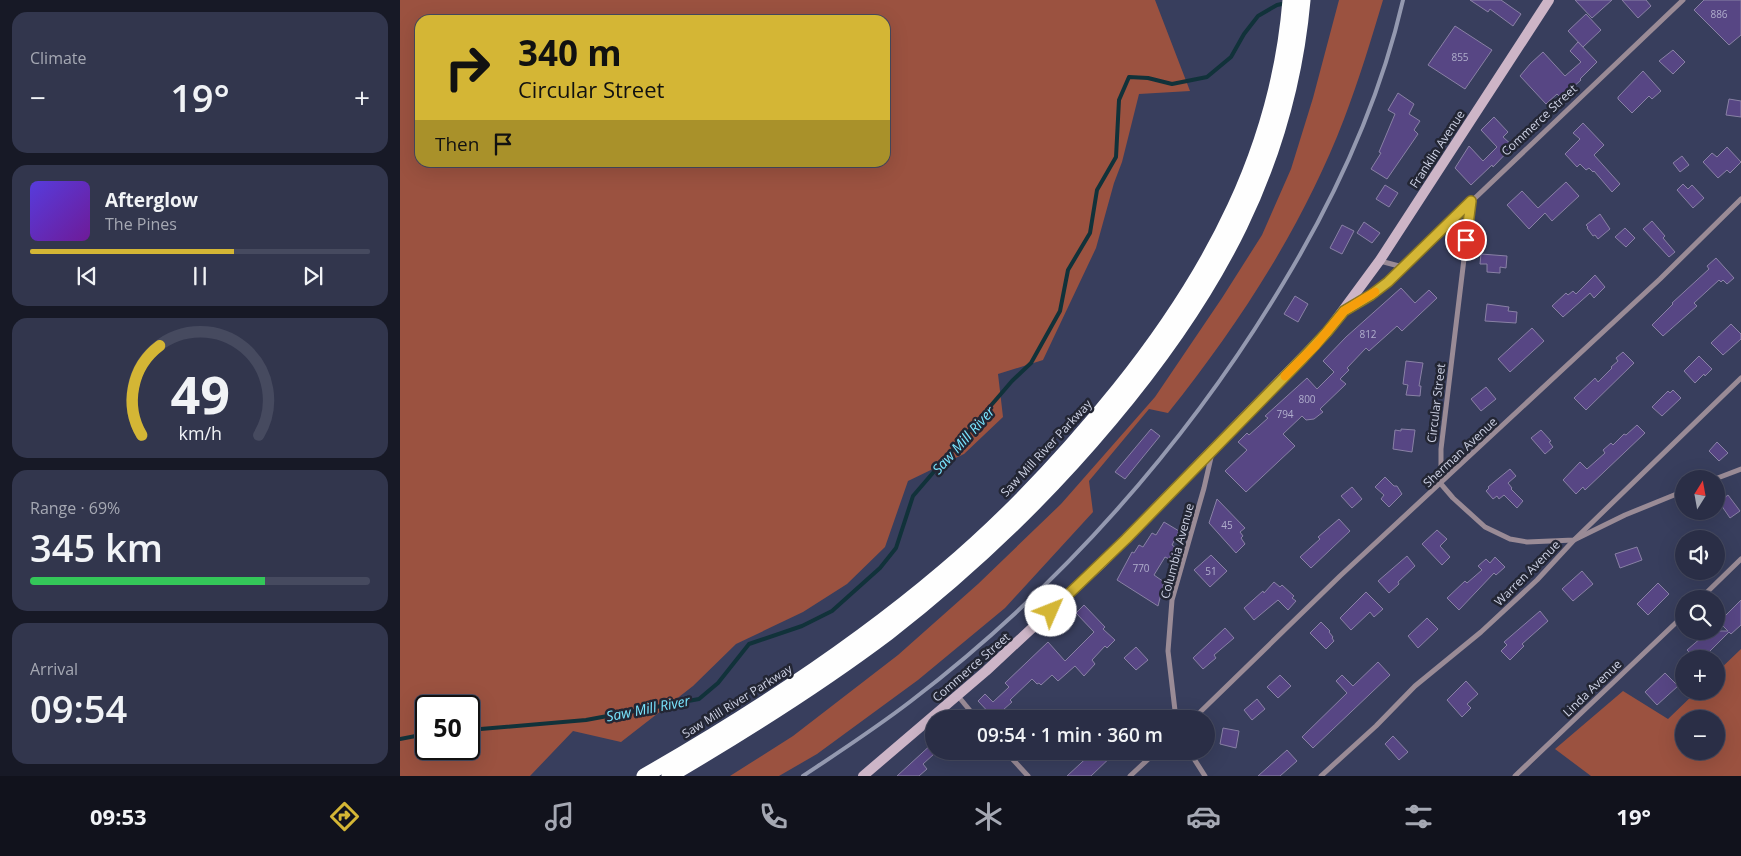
<!DOCTYPE html>
<meta charset="utf-8">
<style>
:root{--surface:#2a2e46;--page:#32364d;--text:#f1f3f6;--muted:#a5a8b3;--line:#464a5f;--accent:#d4b635}
body{margin:0;font-family:"Open Sans",sans-serif;background:var(--page);color:var(--text);height:100vh;display:flex;flex-direction:column;font-size:19px;white-space:nowrap}
*{box-sizing:border-box;margin:0}
p{font-size:16px;color:var(--muted)}
.icon{flex:none;width:28px;height:28px;fill:none;stroke:currentColor;stroke-width:2;stroke-linecap:round;stroke-linejoin:round}
.map{position:relative;flex:1;overflow:hidden}
.sheet{display:flex;flex-direction:column;gap:12px;padding:12px;background:#171926;width:400px}
.sheet>*{flex:none}
.guide{position:absolute;left:15px;top:15px;width:475px;height:152px;border-radius:15px;box-shadow:0 5px 20px #0002,0 0 0 1px var(--line);background:#d4b635;color:#111;overflow:hidden}
.needle{width:32px;rotate:11deg}
.buttons{position:absolute;left:1275px;top:470px;display:grid;gap:10px}
.buttons a{display:grid;place-items:center;width:50px;height:50px;border-radius:50%;background:var(--surface);box-shadow:0 5px 20px #0002,0 0 0 1px var(--line);font-size:25px}
.speed{position:absolute;left:15px;top:695px;display:flex;gap:10px;font-size:25px;font-weight:700;text-align:center}
.speed>*{display:grid;place-content:center;width:65px;height:65px;border-radius:50%;background:var(--surface);box-shadow:0 5px 20px #0002,0 0 0 1px var(--line);line-height:1}
.speed .limit{border:2px solid #111;border-radius:8px;background:#fff;color:#111}
.pin{position:absolute;display:grid;place-items:center;width:42px;height:42px;color:#fff;margin:-21px;border:2px solid #fff;border-radius:50%;box-shadow:0 1px 5px #0007}
.me{position:absolute;width:55px;margin:-28px;rotate:46deg;stroke-linejoin:round;filter:drop-shadow(0 0 4px #0008)}
.turn{display:flex;align-items:center;gap:18px;height:105px;padding:0 20px;font-size:22px}
.turn .icon{width:65px;height:65px;stroke-width:2.5}
.turn b{display:block;font-size:35px;line-height:42px}
.then{display:flex;align-items:center;height:48px;padding:0 20px;background:#0003;gap:10px;font-size:19px}
.big{font-size:38px;font-weight:600;line-height:1.1}
.sheet .tile{flex:1;display:flex;flex-direction:column;justify-content:center;gap:8px;min-width:0;padding:0 18px;border-radius:15px;background:var(--page)}
.sheet .dial{align-items:center;gap:0}
.dial svg{height:130px;overflow:visible;fill:none;stroke:var(--line);stroke-width:7;stroke-linecap:round;text-anchor:middle}
.dial text{fill:var(--text);stroke:none}
.song{display:flex;align-items:center;gap:15px}
.cover{width:60px;height:60px;border-radius:8px;background:linear-gradient(135deg,hsl(250 70% 55%),hsl(280 70% 35%))}
.played{height:5px;border-radius:2px;background:linear-gradient(90deg,var(--accent) 60%,var(--line) 60%)}
.keys{display:flex;justify-content:space-around;direction:ltr}
.heat{display:flex;justify-content:space-between;align-items:center;font-size:28px;direction:ltr}
.charge{height:8px;border-radius:4px;background:linear-gradient(90deg,#34c759 69%,var(--line) 0)}
.trip{position:absolute;left:525px;top:710px;width:290px;height:50px;border-radius:25px;background:var(--surface);box-shadow:0 5px 20px #0002,0 0 0 1px var(--line);font-weight:600;line-height:50px;text-align:center}
.menu{display:flex;height:80px;justify-content:space-around;align-items:center;background:#11121c;color:var(--muted)}
.menu .icon{width:35px;height:35px}
.menu .selected{color:var(--accent)}
.menu b{font-size:22px;color:var(--text)}
main{display:flex;flex:1;min-height:0}
.map>svg:first-child{display:block}
.forest{fill:#9b5240;fill-rule:evenodd}
.lines{fill:none;stroke-linecap:round;stroke-linejoin:round}
.stream{stroke:#11323a;stroke-width:4}
.building{fill:#574684;stroke:#8981a5}
.street{stroke:#9a8b96;stroke-width:5}
.secondary{stroke:#cdb5c7;stroke-width:10}
.highway{stroke:#fefefe;stroke-width:15}
.rail{stroke:#9499b0;stroke-width:4}
.route-casing{stroke:#8a7622;stroke-width:12}
.route{stroke:#d4b635;stroke-width:9}
.slow{stroke:#f59e0b;stroke-width:9}
.labels{text-anchor:middle;dominant-baseline:central;stroke-width:5;stroke-linejoin:round;paint-order:stroke}
.number-label{font-size:10px;fill:#b0aecc}
.street-label{font-size:12px;fill:#cdd1e4;stroke:#232634}
.water-label{font-size:14px;font-style:italic;fill:#79e5fe;stroke:#232634}
</style>
<main>
<section class="sheet">
<div class="tile"><p>Climate</p>
<div class="heat"><a>−</a><b class="big">19°</b><a>+</a></div>
</div>
<div class="tile">
<div class="song"><i class="cover"></i><div><b>Afterglow</b><p>The Pines</p></div></div>
<div class="played"></div>
<div class="keys"><svg class="icon" aria-label="previous" viewBox="0 0 24 24"><path d="M18 5L8 12l10 7zM5 5v14"/></svg><svg class="icon" aria-label="pause" viewBox="0 0 24 24"><path d="M8 5v14M16 5v14"/></svg><svg class="icon" aria-label="next" viewBox="0 0 24 24"><path d="M6 5l10 7-10 7zM19 5v14"/></svg></div>
</div>
<div class="tile dial"><svg viewBox="0 0 100 80">
<path d="M14 69A42 42 0 1 1 86 69"/>
<path d="M14 69A42 42 0 0 1 25 14" stroke="#d4b635"/>
<text x="50" y="56" font-size="32" font-weight="700">49</text>
<text x="50" y="72" font-size="11">km/h</text>
</svg></div>
<div class="tile"><p>Range · 69%</p><b class="big">345 km</b><div class="charge"></div></div>
<div class="tile"><p>Arrival</p><b class="big">09:54</b></div>
</section>
<div class="map">
<svg width="1341" height="776" viewBox="0 0 1341 776">
<rect width="100%" height="100%" fill="#383e5d"/>
<g class="forest">
<path d="M0 0H755L790 91 739 94 722 162 714 183 696 248 643 360 598 374 603 417 564 454 508 481 485 547 447 584 403 612 336 644 293 686 221 742 173 731 130 776H0ZM20 20H485V162H20ZM26 706H69V749H26Z"/>
<path d="M939 0H983C971 40 959 80 944 119 903 226 839 324 768 413L749 409 689 481 693 512 605 608 518 680 417 754 379 776H330L393 736 498 655 578 584 661 504 755 397 822 298 862 235 891 169 913 98Z"/>
<path d="M1341 649V776H1191L1155 749 1223 691 1268 719 1297 691H1316V673ZM1284 719H1316V751H1284Z"/>
</g>
<g class="lines">
<g class="stream">
<path d="M69 730 186 720 299 699 318 683 349 644 402 626 432 611 480 568 496 548 513 496 612 381 631 363 660 311 668 270 690 233 697 190 716 157 719 100 729 77 748 78 772 84 807 77 831 57 844 34 858 16 877 5 886 3"/>
<path d="M0 739 26 734"/>
</g>
</g>
<g class="building">
<path d="M1070 0H1101L1121 14 1113 26 1090 9 1088 12Z"/>
<path d="M1175 0H1212L1192 18Z"/>
<path d="M1222 0H1246L1251 6 1238 18Z"/>
<path d="M1304 0H1341V35L1329 45 1294 10Z"/>
<path d="M1186 14 1201 30 1183 47 1168 31Z"/>
<path d="M1055 26 1092 50 1065 89 1028 65Z"/>
<path d="M1178 42 1197 62 1180 79 1181 80 1161 98 1157 94 1146 104 1120 76 1130 64 1143 52 1165 76 1181 62 1170 51Z"/>
<path d="M1273 50 1285 62 1273 74 1259 61Z"/>
<path d="M1243 71 1261 91 1252 99 1249 96 1232 113 1218 99V97Z"/>
<path d="M998 93 1014 104 1009 114 1020 121 1014 130 1018 134 987 179 971 169 981 153 979 152 995 114 988 110Z"/>
<path d="M1329 99 1341 101V117L1326 115Z"/>
<path d="M1094 117 1108 132 1103 137 1113 146 1093 167 1092 165 1071 185 1055 168 1069 146 1083 161 1097 147 1081 130Z"/>
<path d="M1183 123 1204 145 1194 155 1220 184 1212 192 1194 171 1193 172 1189 168 1186 170 1180 164 1177 167 1165 154 1180 139 1173 133Z"/>
<path d="M1327 147 1341 162 1330 173 1327 170 1318 178 1303 162 1312 153 1317 157Z"/>
<path d="M1282 156 1289 165 1280 172 1273 163Z"/>
<path d="M1166 182 1179 196 1152 221 1145 213 1129 229 1107 205 1122 191 1138 208Z"/>
<path d="M1283 184 1288 189 1292 185 1304 198 1293 208 1277 190Z"/>
<path d="M985 185 998 193 989 207 976 199Z"/>
<path d="M1200 214 1210 229 1198 239 1195 235 1193 236 1187 228 1188 227 1186 225Z"/>
<path d="M1252 221 1265 236 1263 238 1275 252 1269 257 1243 229Z"/>
<path d="M964 222 980 233 972 243 957 233Z"/>
<path d="M942 225 954 231 942 254 930 248Z"/>
<path d="M1225 228 1235 238 1226 247 1215 237Z"/>
<path d="M1081 254 1107 256 1106 268 1100 267V273L1087 272V264H1080Z"/>
<path d="M1316 258 1334 278 1327 284 1323 280 1321 282 1319 280 1294 303 1297 306 1263 336 1252 325 1273 304 1272 303 1309 269 1307 266Z"/>
<path d="M1195 275 1205 287 1194 298 1190 293 1163 317 1152 306 1166 293 1168 295 1173 291 1176 294Z"/>
<path d="M1001 288 1015 303 1029 290 1037 298 1002 331 997 326 969 351 966 348 947 368 949 370 940 379 946 384 920 409 923 412 914 419 906 420 902 416 883 434 895 446 846 492 825 471 847 450 838 442 847 433 849 435 868 418 865 416 907 378 917 389 934 372 923 361 946 337Z"/>
<path d="M895 296 908 304 898 322 884 314Z"/>
<path d="M1087 304 1109 307 1108 311 1117 312 1116 323 1085 321Z"/>
<path d="M1331 324 1341 334V339L1323 355 1311 343Z"/>
<path d="M1132 328 1144 341 1110 372 1098 359Z"/>
<path d="M1223 352 1234 363 1186 410 1174 398 1195 378 1198 382 1212 368 1211 367 1218 361 1216 358Z"/>
<path d="M1299 356 1312 369 1305 376 1304 374 1295 383 1284 371Z"/>
<path d="M1006 361 1023 363 1019 386H1021L1020 396 1006 395 1008 385 1003 384Z"/>
<path d="M1086 387 1096 399 1081 411 1071 399Z"/>
<path d="M1273 390 1281 398 1262 416 1252 407 1268 391 1270 393Z"/>
<path d="M1237 425 1245 433 1185 490 1183 487 1176 494 1163 480 1180 462 1187 469 1205 453 1203 450 1211 443 1213 445 1224 434 1226 435Z"/>
<path d="M751 429 760 436 725 479 715 472Z"/>
<path d="M1001 429 1015 430 1012 452 993 449 995 430 1001 431Z"/>
<path d="M1141 430 1151 441 1149 442 1153 447 1145 454 1131 438Z"/>
<path d="M1317 442 1328 453 1319 461 1309 451Z"/>
<path d="M1110 469 1116 476 1108 483 1112 488 1111 489 1123 501 1117 508 1104 495 1099 499 1097 496 1093 499 1086 491 1089 488 1088 487Z"/>
<path d="M985 477 994 486H997L1002 494 989 507 981 499 984 495 975 487Z"/>
<path d="M952 487 962 499 952 508 941 496Z"/>
<path d="M1328 495 1340 511 1330 518 1319 502Z"/>
<path d="M817 499 845 528 840 532 843 536 841 538 845 544 836 553 809 523Z"/>
<path d="M939 519 950 531 911 568 900 557 920 539 918 537Z"/>
<path d="M764 522 779 531 772 545 775 547 769 559 765 557 754 575 764 582 758 606 717 580 732 552 734 553 739 545 743 547 752 533 756 535Z"/>
<path d="M1037 530 1047 539 1040 546 1050 557 1042 565 1022 544Z"/>
<path d="M1237 547 1242 560 1220 568 1215 554Z"/>
<path d="M811 555 827 571 810 587 794 570Z"/>
<path d="M1007 556 1015 566 998 582 999 584 989 593 978 581Z"/>
<path d="M1095 557 1105 567 1096 575 1094 573 1059 610 1047 598 1065 581 1067 583 1082 570 1078 566 1086 559 1090 563Z"/>
<path d="M1182 571 1193 584 1173 601 1162 589Z"/>
<path d="M874 582 880 587 882 585 894 596 892 598 896 601 888 610 878 600 854 620 844 608 863 591 864 593Z"/>
<path d="M1258 583 1269 594 1248 615 1237 604Z"/>
<path d="M966 592 983 609 974 617 970 612 951 630 940 618Z"/>
<path d="M1341 600V625L1331 634 1329 632 1302 659H1296L1287 650 1309 631H1328L1319 622Z"/>
<path d="M684 605 705 627 703 629 715 640 707 648 705 646 692 660 695 664 684 676 675 666 658 681 652 675 641 685 639 683 637 684 632 679 610 700 612 702 594 718 578 701 585 694 593 702 609 687 605 683 648 642 665 661 694 632 676 613Z"/>
<path d="M1140 611 1148 621 1122 644 1124 646 1110 660 1101 651 1107 645 1104 642Z"/>
<path d="M1027 618 1038 629 1018 648 1008 636Z"/>
<path d="M921 622 930 631 929 632 933 637 932 638 934 641 926 649 910 633Z"/>
<path d="M825 628 834 638 814 655 816 658 803 669 793 658Z"/>
<path d="M736 647 748 660 736 670 724 658Z"/>
<path d="M978 662 990 675 913 748 902 737 947 693 936 681 942 675 953 686Z"/>
<path d="M1265 673 1278 686 1257 705 1245 692Z"/>
<path d="M880 675 891 686 878 698 867 687Z"/>
<path d="M1066 681 1078 694 1067 704 1071 708 1062 717 1047 700Z"/>
<path d="M857 699 865 709 852 720 844 710Z"/>
<path d="M823 728 839 731 836 748 820 744Z"/>
<path d="M993 736 1008 752 999 760 985 744Z"/>
<path d="M534 742V754L523 764 527 769 519 776H497Z"/>
<path d="M887 750 897 761 880 776H858Z"/>
<path d="M694 751H717L691 776H667Z"/>
</g>
<g class="lines">
<g class="street">
<path d="M1071 201 1041 449V484L1053 498 1085 527 1110 539 1127 542 1174 540 1225 515 1284 491"/>
<path d="M980 261 999 266 1011 259 1283 0"/>
<path d="M947 309 980 288 1005 265"/>
<path d="M1315 479 1341 469"/>
<path d="M1300 599 1341 559"/>
<path d="M558 696 577 719"/>
<path d="M776 719 768 651 772 600 804 488 812 453"/>
<path d="M793 719 940 576 1260 279 1341 199"/>
<path d="M605 751 628 776"/>
<path d="M789 751 805 776"/>
<path d="M730 776 757 751"/>
<path d="M921 776 976 726 1015 686 1081 632 1137 580 1174 540 1341 378"/>
<path d="M1115 776 1284 615"/>
</g>
<path class="secondary" d="M463 776 586 671 703 562 927 332 980 260 1149 0"/>
<g class="highway">
<path d="M244 776C349 716 451 650 544 571 608 517 666 455 719 389 811 274 878 149 890 0"/>
<path d="M269 776C344 732 419 685 488 633 569 570 644 499 710 420 815 295 888 166 903 0"/>
</g>
<path class="rail" d="M403 776C439 752 476 728 511 701 660 587 788 443 884 282 937 194 980 100 1003 0"/>
</g>
<g class="lines">
<defs>
<path id="route" d="M651 611 726 539 903 358 927 332 944 311 971 295 988 282 1071 201 1066 240"/>
</defs>
<use href="#route" class="route-casing"/>
<use href="#route" class="route"/>
<path class="slow" d="M885 376 916 345 944 311 975 292"/>
</g>
<g class="labels">
<g class="number-label">
<text x="1319" y="14">886</text>
<text x="1060" y="57">855</text>
<text x="968" y="334">812</text>
<text x="907" y="399">800</text>
<text x="885" y="414">794</text>
<text x="827" y="525">45</text>
<text x="741" y="568">770</text>
<text x="811" y="571">51</text>
</g>
<g class="street-label">
<text transform="translate(1139 120) rotate(-43)">Commerce Street</text>
<text transform="translate(1037 149) rotate(-57)">Franklin Avenue</text>
<text transform="translate(1036 403) rotate(-83)">Circular Street</text>
<text transform="translate(646 448) rotate(-47)">Saw Mill River Parkway</text>
<text transform="translate(1060 452) rotate(-43)">Sherman Avenue</text>
<text transform="translate(777 551) rotate(-75)">Columbia Avenue</text>
<text transform="translate(1127 573) rotate(-45)">Warren Avenue</text>
<text transform="translate(571 667) rotate(-41)">Commerce Street</text>
<text transform="translate(1192 688) rotate(-44)">Linda Avenue</text>
<text transform="translate(337 701) rotate(-32)">Saw Mill River Parkway</text>
</g>
<g class="water-label">
<text transform="translate(563 440) rotate(-48)">Saw Mill River</text>
<text transform="translate(248 708) rotate(-11)">Saw Mill River</text>
</g>
</g>
</svg>
<div class="buttons">
<a><svg class="needle" viewBox="-14 -14 28 28"><path d="M0-13l5 13h-10z" fill="#e53935"/><path d="M0 13l5-13h-10z" fill="#a5a8b3"/></svg></a>
<a><svg class="icon" aria-label="sound" viewBox="0 0 24 24"><path d="M4 9h4l5-4v14l-5-4H4zM17 9q2 3 0 6"/></svg></a>
<a><svg class="icon" aria-label="search" viewBox="0 0 24 24"><circle cx="10" cy="10" r="6"/><path d="M15 15l6 6"/></svg></a>
<a>+</a>
<a>−</a>
</div>
<div class="speed"><div class="limit">50</div></div>
<div class="pin" style="left:1066px;top:240px;background:#d93025"><svg class="icon" aria-label="arrive" viewBox="0 0 24 24"><path d="M6 21V4h12l-3 4 3 4H6"/></svg></div>
<svg class="me" style="left:651px;top:611px" viewBox="-20 -20 40 40"><circle r="19" fill="#fff"/><path d="M0-13L10 11 0 6-10 11z" fill="#d4b635"/></svg>
<div class="trip">09:54 · 1 min · 360 m</div>
<div class="guide">
<div class="turn"><svg class="icon" aria-label="right" viewBox="0 0 24 24"><path d="M7 20v-9h11M14 6l5 5-5 5"/></svg><div><b>340 m</b>Circular Street</div></div>
<div class="then">Then<svg class="icon" aria-label="arrive" viewBox="0 0 24 24"><path d="M6 21V4h12l-3 4 3 4H6"/></svg></div>
</div>
</div>
</main>
<nav class="menu">
<b>09:53</b>
<svg class="icon selected" aria-label="directions" viewBox="0 0 24 24"><path d="M12 3l9 9-9 9-9-9zM9 14v-3h6M13 9l2 2-2 2"/></svg>
<svg class="icon" aria-label="music" viewBox="0 0 24 24"><path d="M9 18V5l10-2v13"/><circle cx="6" cy="18" r="3"/><circle cx="16" cy="16" r="3"/></svg>
<svg class="icon" aria-label="phone" viewBox="0 0 24 24"><path d="M5 4h4l2 5-3 2q2 4 5 5l2-3 5 2v4C11 20 4 13 5 4z"/></svg>
<svg class="icon" aria-label="climate" viewBox="0 0 24 24"><path d="M12 3v18M4 7l16 10M4 17L20 7"/></svg>
<svg class="icon" aria-label="car" viewBox="0 0 24 24"><path d="M5 17H2v-5l4-1 3-4h7l3 4 3 1v5h-3M9 17h6M6 11h13"/><circle cx="7" cy="17" r="2"/><circle cx="17" cy="17" r="2"/></svg>
<svg class="icon" aria-label="filters" viewBox="0 0 24 24"><path d="M4 7h16M4 17h16"/><circle cx="9" cy="7" r="2"/><circle cx="15" cy="17" r="2"/></svg>
<b>19°</b>
</nav>
